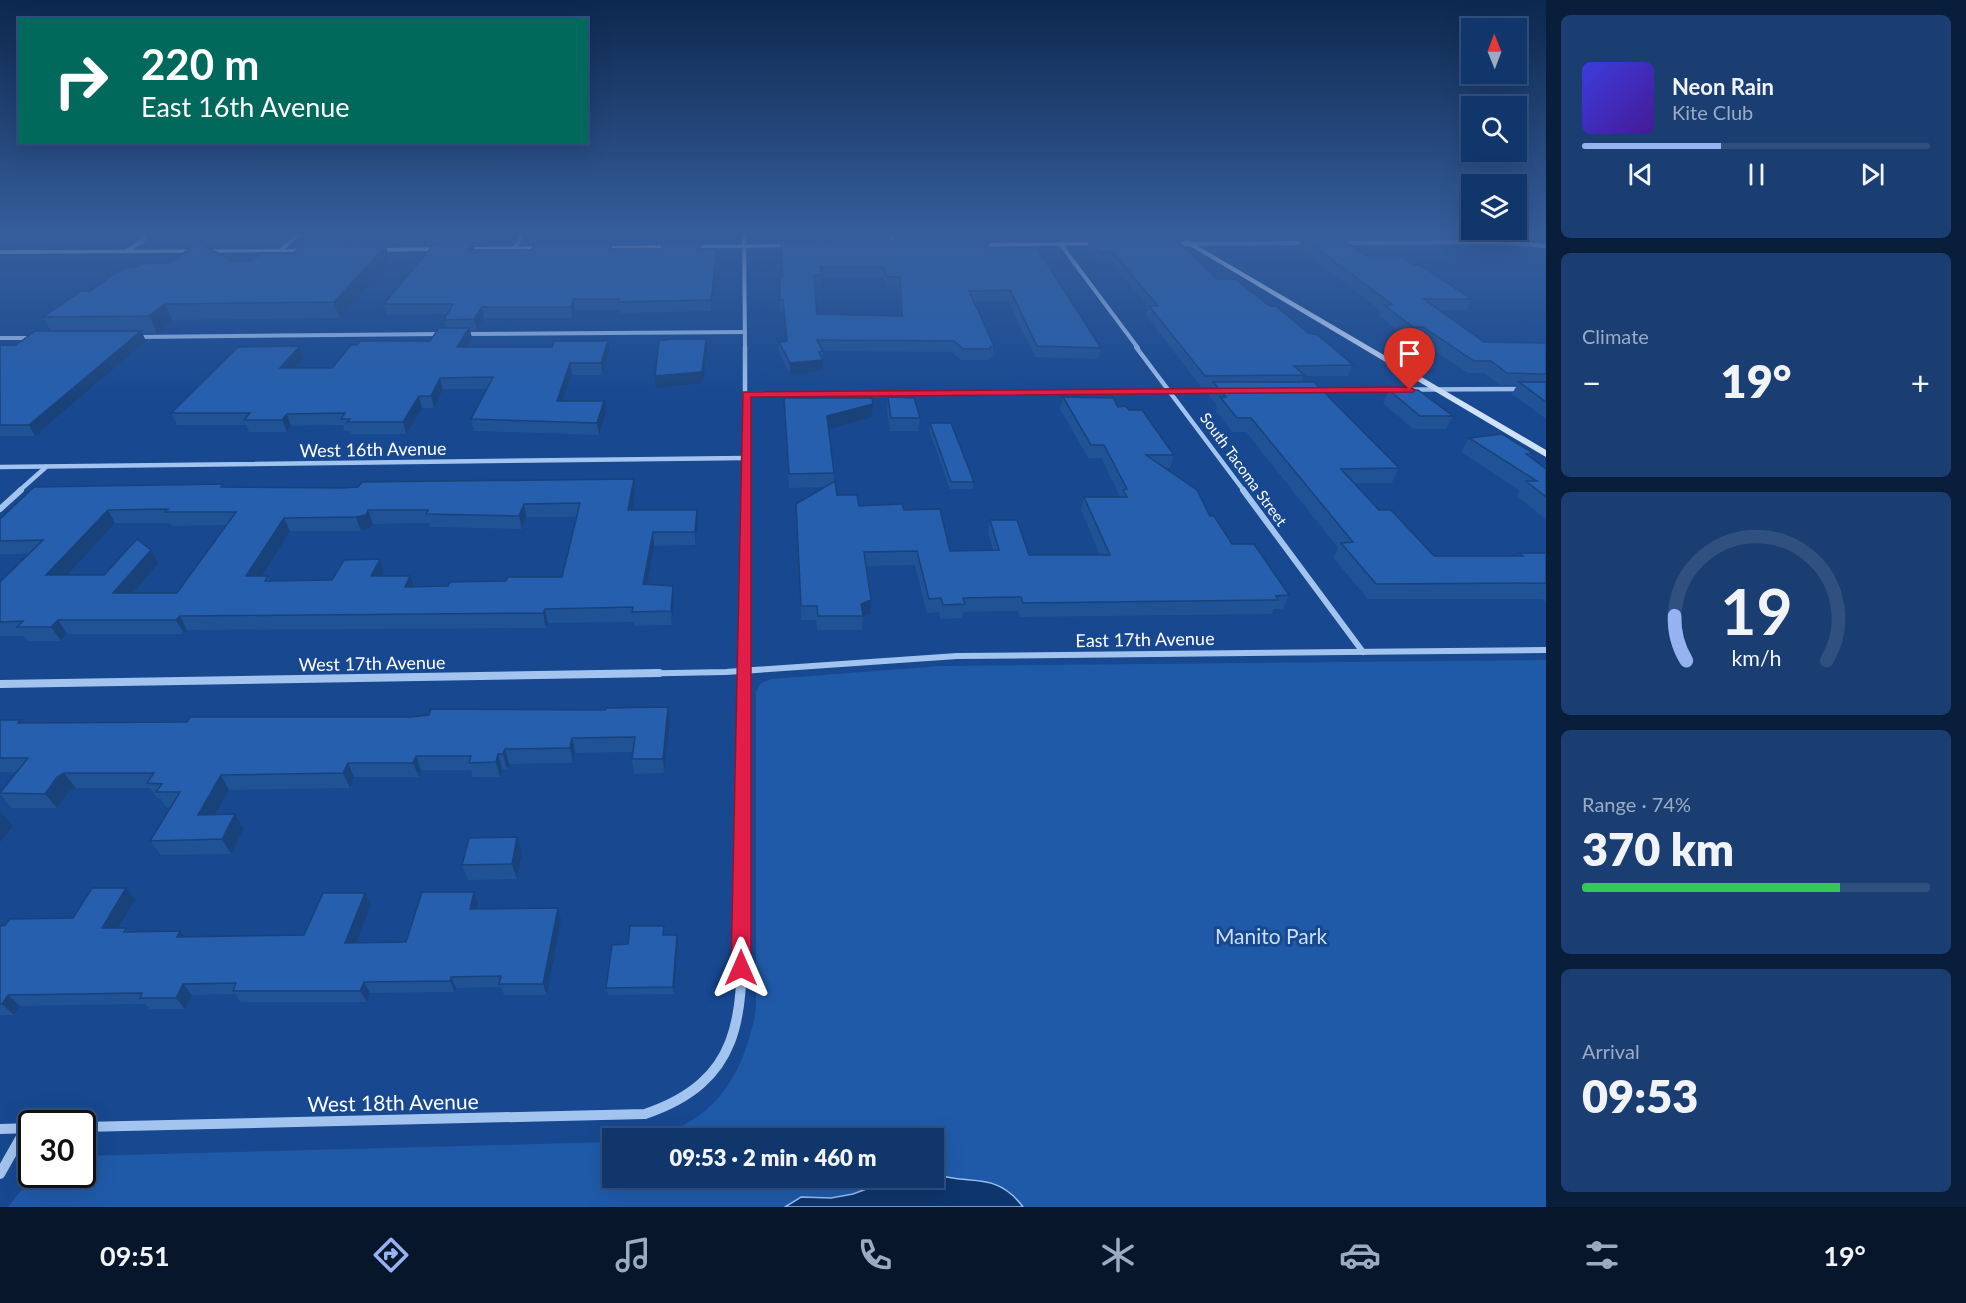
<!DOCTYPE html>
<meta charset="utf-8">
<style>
:root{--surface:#11366c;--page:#1a3e72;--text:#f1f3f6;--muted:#9cabc2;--line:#30507f;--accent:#95b2f1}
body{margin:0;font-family:Lato,sans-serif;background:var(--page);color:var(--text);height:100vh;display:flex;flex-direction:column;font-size:22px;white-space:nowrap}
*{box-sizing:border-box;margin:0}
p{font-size:20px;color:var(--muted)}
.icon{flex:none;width:33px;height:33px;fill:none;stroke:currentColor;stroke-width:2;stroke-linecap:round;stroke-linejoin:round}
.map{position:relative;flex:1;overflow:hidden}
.details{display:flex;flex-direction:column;gap:15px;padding:15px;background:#091e3b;width:420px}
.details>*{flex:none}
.banner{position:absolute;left:18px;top:18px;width:570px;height:126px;border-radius:0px;box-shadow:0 6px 24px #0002,0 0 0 2px var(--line);background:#00695c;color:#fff;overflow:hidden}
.needle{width:39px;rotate:359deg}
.fabs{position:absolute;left:1461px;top:18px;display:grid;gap:12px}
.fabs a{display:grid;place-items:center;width:66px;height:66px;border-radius:0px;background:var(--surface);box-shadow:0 6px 24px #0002,0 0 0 2px var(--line);font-size:30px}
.speed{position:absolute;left:18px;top:1110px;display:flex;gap:12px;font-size:30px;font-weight:700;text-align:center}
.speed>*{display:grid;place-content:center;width:78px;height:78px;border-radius:50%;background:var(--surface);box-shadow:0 6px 24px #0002,0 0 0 2px var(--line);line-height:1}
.speed .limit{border:3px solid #111;border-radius:9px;background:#fff;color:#111}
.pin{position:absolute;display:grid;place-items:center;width:51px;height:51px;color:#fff;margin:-62px -26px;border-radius:50% 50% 50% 0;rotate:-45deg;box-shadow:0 0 6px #0007}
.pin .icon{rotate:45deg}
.me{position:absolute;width:66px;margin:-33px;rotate:0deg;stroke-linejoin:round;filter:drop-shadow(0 0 4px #0008)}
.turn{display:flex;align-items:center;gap:21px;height:126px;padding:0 24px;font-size:27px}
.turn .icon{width:78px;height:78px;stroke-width:2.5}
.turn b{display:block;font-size:42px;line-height:51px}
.big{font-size:45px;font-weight:800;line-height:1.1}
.details .card{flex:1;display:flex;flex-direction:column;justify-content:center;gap:9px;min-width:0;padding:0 21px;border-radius:9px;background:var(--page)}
.details .dial{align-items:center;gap:0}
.dial svg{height:156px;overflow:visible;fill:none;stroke:var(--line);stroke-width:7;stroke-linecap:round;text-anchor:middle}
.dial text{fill:var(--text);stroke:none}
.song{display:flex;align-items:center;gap:18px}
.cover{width:72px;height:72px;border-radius:9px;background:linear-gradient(135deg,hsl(240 70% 55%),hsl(260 70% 35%))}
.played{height:6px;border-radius:3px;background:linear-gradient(90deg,var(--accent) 40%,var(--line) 40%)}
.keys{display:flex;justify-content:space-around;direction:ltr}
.heat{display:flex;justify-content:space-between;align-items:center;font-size:33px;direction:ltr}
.charge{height:9px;border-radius:4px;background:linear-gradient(90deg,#34c759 74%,var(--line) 0)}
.trip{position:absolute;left:602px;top:1128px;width:342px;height:60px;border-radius:0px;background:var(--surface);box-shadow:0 6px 24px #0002,0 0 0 2px var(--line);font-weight:800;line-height:60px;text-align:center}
.menu{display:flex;height:96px;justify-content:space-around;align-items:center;background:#07162b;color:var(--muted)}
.menu .icon{width:42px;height:42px}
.menu .current{color:var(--accent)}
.menu b{font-size:27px;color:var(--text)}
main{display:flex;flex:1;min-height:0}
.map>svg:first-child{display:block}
.green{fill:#1f5aa9}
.water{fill:#0e356d;stroke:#96bff2;stroke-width:1.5}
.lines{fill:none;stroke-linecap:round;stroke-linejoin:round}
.street-far4{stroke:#a4c4f0;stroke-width:4}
.street-far3{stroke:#a4c4f0;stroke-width:4.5}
.street-far2{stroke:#a4c4f0;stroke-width:6}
.street-far1{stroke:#a4c4f0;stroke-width:8}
.street{stroke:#a4c4f0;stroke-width:10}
.secondary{fill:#d1e2fb;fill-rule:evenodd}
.wall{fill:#205296;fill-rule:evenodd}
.shaded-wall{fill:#1a427a}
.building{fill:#255fae;stroke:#1a427a;stroke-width:1.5;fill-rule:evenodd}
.route{fill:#e11d48;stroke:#92132f;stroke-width:1.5}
.labels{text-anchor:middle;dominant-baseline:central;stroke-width:6;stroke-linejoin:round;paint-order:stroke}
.far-street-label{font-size:15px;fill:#fff;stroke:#174890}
.street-label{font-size:18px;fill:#fff;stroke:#174890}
.near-park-label{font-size:21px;fill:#cadffb;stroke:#174890}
.near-street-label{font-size:21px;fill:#fff;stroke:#174890}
</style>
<main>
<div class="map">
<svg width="1546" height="1207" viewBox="0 0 1546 1207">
<rect width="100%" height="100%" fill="#174890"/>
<path class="green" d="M1546 660V1207H8L33 1175 82 1174 83 1156 612 1142V1178H933V1138H649C717 1121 744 1074 756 1009V692L760 684 771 679 940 666Z"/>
<path class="water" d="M933 1173C968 1187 995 1169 1023 1207H785L801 1197 831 1198 853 1194 869 1188 882 1178H933Z"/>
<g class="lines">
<g class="street-far4">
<path d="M744 235 745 348"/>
<path d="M891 235 894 246"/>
<path d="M1340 243 1495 242 1546 246"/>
<path d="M1192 244 1305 243"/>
<path d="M1061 245 1138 348"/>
<path d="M515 248 522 235"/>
<path d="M281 250 298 235"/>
<path d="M127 251 144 240 146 235"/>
<path d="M464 334 745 332"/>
<path d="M137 337 442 334"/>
<path d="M0 338H34"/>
</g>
<g class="street-far3">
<path d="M1136 347 1244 491"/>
<path d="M1316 390 1521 389"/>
<path d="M746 394 1218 391"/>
<path d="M0 467 746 458"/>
<path d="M19 491 46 467"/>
<path d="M745 491V347"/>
</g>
<g class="street-far2">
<path d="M1243 490 1363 652"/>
<path d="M0 509 21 490"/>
<path d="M568 675 726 672 957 656 1546 650"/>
<path d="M744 675 745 490"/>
</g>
<g class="street-far1">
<path d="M0 684 659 673"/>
<path d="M742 909 744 673"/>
</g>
<g class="street">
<path d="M82 1127 645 1114C752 1078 741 1002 742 907"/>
<path d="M0 1129 32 1128"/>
<path d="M0 1174 26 1128"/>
</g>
<g class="secondary">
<path d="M1186 239 1546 450V457L1190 246H1166L1163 244 1166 242H1184Z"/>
<path d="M1104 242 1107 244 1106 245 974 247 971 245 974 243Z"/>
<path d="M798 244 801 246 800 247 596 250 593 248 596 246Z"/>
<path d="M549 246 552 248 551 249 371 252 368 250 371 248Z"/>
<path d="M314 249 315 250 312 252 0 254V250Z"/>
</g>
</g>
<g class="wall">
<path d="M215 235H274L271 237H216Z"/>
<path d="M320 235H372L362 245 390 261 339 318 172 320 157 333H142L146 341 35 436H0V345H16L51 331 43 317 90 291 137 267 232 261H252L294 253 321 239Z"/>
<path d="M440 235H486L480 244 473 245 474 250H531L540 243 539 235H618L616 244H612V249H661L666 242 665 235H704L703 243H701V249L717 259 711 311 620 313 619 310H575L572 318H484L477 330H470L472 338 466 347 609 352 602 375H572L563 401 606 412 599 435 474 431 471 419 487 389H443L434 408H422L406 434H351L350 431H345L343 425 291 426 287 432H249L246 425H177L171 413 300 346 304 357 294 368H332L430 341 446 328 444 320 447 314 387 315 384 304 442 244Z"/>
<path d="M781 235H889V241H897L895 235H981L980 240 990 248 1101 348 1098 359 1035 357 1008 301H974L994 346 992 358H989V360H961L952 352 823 351V371L790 374 779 353V342L786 341 783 310H780V278H782ZM822 277H883L886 288 899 287 900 316 817 314 815 286H821Z"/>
<path d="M1080 235H1167L1166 240 1217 279 1270 306 1308 333 1353 365 1348 376H1303L1301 382 1399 468 1392 483H1354L1379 510 1434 556H1517L1519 553H1546V602L1542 599H1368L1333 558 1338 548 1246 432H1232L1216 411 1217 406 1209 396 1212 387H1201L1146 315 1148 307 1110 261H1097L1087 249 1089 240H1155L1079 239Z"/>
<path d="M1282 235H1326L1325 238 1366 256 1414 265 1472 299 1467 310H1439L1484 342 1546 343V419L1512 394 1517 385H1500L1484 373H1468L1417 339 1408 338 1379 316 1381 311 1298 247 1301 239H1288Z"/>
<path d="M1389 390 1453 416 1446 429H1413L1383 403Z"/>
<path d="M888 397 920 418 918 431H890L887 410Z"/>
<path d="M1063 397 1118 407 1129 410 1174 455 1170 468H1165L1210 516 1232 544 1289 595 1283 609H1274L1272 614 1020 617 1018 611 963 612 962 618 940 619 939 612 927 613 915 565 866 566 870 614 863 616 862 630H817L816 620H801L796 518V504L825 487 789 488 784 411V398L873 404 872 417 828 429 834 473V482L837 495 859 506 904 510 950 551 993 550 988 533 990 520 1029 555H1100L1081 510 1084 497H1120L1101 458H1088L1060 409Z"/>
<path d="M930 423 974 482 973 489H950L929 430Z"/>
<path d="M1469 438 1533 453 1530 457 1546 469V520L1517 496 1520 491 1461 452Z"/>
<path d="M223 484 224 487 635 493 632 510 698 523 695 545 654 546 647 584 673 586 674 600 672 625 634 626V622L548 623 546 628 187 630 184 634H67L61 641H27L23 636H0V582L28 554H0V519ZM526 517H576L562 577 448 586 414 587 383 576 384 573 380 559 332 580 270 581 268 576H261L290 531H361L370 528 373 524 429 523 430 527 522 529ZM115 523H171L172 526 226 525 177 593H133L158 564 104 575H68Z"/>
<path d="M668 707 670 722 664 773 634 774 632 759 633 752 575 753 573 763 509 764 507 769H502L500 777H473L471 770H421L419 777H354L350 788 229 790 216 815 235 814 244 829 231 854 161 855 150 841 171 807H166L160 798H157L150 788H76L69 792 57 808H12L0 794 16 772H0V720L23 723 187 722 410 717Z"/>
<path d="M522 852 517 879 468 880 462 865Z"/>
<path d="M126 888 135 900 119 928 130 931 185 937 304 935 371 905 356 943 406 942 474 892 478 903 477 909 561 920 547 995H504L501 987 456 988 455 992 370 993 367 1002H241L235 994 192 995 185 1009H150L145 1004 20 1006 14 1015H0V926L73 918Z"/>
<path d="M665 934V935H677L678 942 674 994 608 995 606 988 628 944Z"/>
</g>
<g class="shaded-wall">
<path d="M359 235H372L362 245Z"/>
<path d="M479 235H486L480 244Z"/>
<path d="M615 235H618L616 244Z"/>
<path d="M349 239 354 254 342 246Z"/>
<path d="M473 243 475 253 468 250Z"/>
<path d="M386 246 390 261 339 318 334 302Z"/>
<path d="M717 249V259L711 311V300Z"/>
<path d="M574 299 575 310 572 318 571 307Z"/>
<path d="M165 304 172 320 157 333 149 316Z"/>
<path d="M482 307 484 318 477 330 474 319Z"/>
<path d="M469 328 472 338 460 358 457 347Z"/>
<path d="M141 331 146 341 35 436 29 425Z"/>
<path d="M706 339 707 350 703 383 656 388 655 376Z"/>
<path d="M608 341 609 352 602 375 601 363Z"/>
<path d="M300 346 304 357 284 380 280 368Z"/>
<path d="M823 360V371L790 374V363Z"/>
<path d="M570 363 572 375 559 412 557 401Z"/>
<path d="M440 378 443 389 434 408 431 396Z"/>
<path d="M419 396 422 408 406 434 403 422Z"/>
<path d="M604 401 606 412 599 435 597 423Z"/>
<path d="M873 404 872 417 826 430 827 416Z"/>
<path d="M287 414 291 426 287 432 282 420Z"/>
<path d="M634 479 635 493 630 524 628 510Z"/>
<path d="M524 504 526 517 522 529 519 516Z"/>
<path d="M108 510 115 523 55 589 46 575Z"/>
<path d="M368 510 373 524 370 528 361 531 356 517Z"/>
<path d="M697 510 698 523 695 545V532Z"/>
<path d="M284 518 290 531 253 590 246 576Z"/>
<path d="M653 532 654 546 645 598 643 584Z"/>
<path d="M151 550 158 564 121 607 113 593Z"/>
<path d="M380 559 384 573 376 590 371 576Z"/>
<path d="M410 576 415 590 405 587Z"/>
<path d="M673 586 674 600 672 625 671 611Z"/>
<path d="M871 600 870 614 863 616 861 604Z"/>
<path d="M545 609 548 623 546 628 543 613Z"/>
<path d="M180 616 187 630 184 634 176 620Z"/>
<path d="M58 620 67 634 61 641 51 627Z"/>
<path d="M668 707 670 722 664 773 663 759Z"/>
<path d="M572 738 575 753 573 763 570 748Z"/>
<path d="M505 749 509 764 507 769 503 754Z"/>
<path d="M498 754 502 769 500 777 496 762Z"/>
<path d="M416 756 421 770 419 777 413 763Z"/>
<path d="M348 763 354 777 350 788 343 773Z"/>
<path d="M64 773 76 788 69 792 57 808 45 794 57 777Z"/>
<path d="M221 775 229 790 207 830 198 815Z"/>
<path d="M0 811 13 826 0 842Z"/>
<path d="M235 814 244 829 231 854 222 839Z"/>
<path d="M517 837 522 852 517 879 512 864Z"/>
<path d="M126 888 135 900 112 939 102 928Z"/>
<path d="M474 892 478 903 474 920 470 909Z"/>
<path d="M365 893 371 905 352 954 345 943Z"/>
<path d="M558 908 561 920 547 995 543 984Z"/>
<path d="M180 931 189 942 177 937Z"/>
<path d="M677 935 678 942 674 994 673 987Z"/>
<path d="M451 977 456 988 455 992 450 981Z"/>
<path d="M364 982 370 993 367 1002 360 991Z"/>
<path d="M183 984 192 995 185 1009 176 998Z"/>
<path d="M8 995 20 1006 14 1015 2 1004Z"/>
</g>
<g class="building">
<path d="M1340 237 1366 256H1400L1414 265H1420L1472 299H1424L1484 342 1546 343V374L1507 373 1491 361H1474L1423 327H1413L1384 305H1393L1302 238Z"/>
<path d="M309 239H349L342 246H386L334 302 165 304 149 316 43 317 81 291H90L123 268 137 267 142 264 170 263 198 242 232 261H252L261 253H294Z"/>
<path d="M986 240 990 248H1037L1101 348 1037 346 1010 290 969 291 994 346 990 347V349H963L954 341 817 340 823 351 819 352 823 360 790 363 779 342 787 341 783 300H780V278H783L781 241ZM820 267H883L887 277H900L902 316 817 314 814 275H822Z"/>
<path d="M1089 240H1177L1217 279H1235L1270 306H1276L1308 333 1318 335 1353 365 1294 366 1304 375 1205 376 1149 306H1158L1112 252H1099Z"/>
<path d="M663 242H701L700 249H717L711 300 618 302 619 299H574L571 307H482L474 319 444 320 453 304H384L434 244 473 243 468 250H531L535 243H612L609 249H661Z"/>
<path d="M439 328H469L457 347H552L554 341H608L601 363H570L557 401H604L597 423 471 419 493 377 440 378 431 396H419L403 422H347L350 419H341L345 413 287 414 282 420H244L250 413H171L238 347 300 346 280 368H332L351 345H357L360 341H430Z"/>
<path d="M35 331H141L29 425H0V345H16Z"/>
<path d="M670 339H706L702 372 655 376 659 341Z"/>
<path d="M1213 382H1314L1399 468 1341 469 1379 510H1391L1434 556H1523L1519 553H1546V583L1376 584 1341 543 1353 542 1251 418H1237L1220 397H1226Z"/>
<path d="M1519 382H1546V402Z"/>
<path d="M1389 390H1418L1453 416H1420Z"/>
<path d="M888 397 914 398 920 418H891Z"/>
<path d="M1063 397 1113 398 1118 407 1126 406 1129 410H1142L1174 455H1146L1197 490 1210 516H1214L1232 544H1254L1289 595 1276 596 1278 600 1023 603 1021 597 963 598 965 604 943 605 941 598 929 599 917 551 864 552 871 600 861 604 863 616H818L817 606H801L796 504 835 481 837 495H857L859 506 902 504 904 510 940 509 950 551 999 550 990 520H1017L1029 555H1110L1084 497H1127L1123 490 1127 489 1104 445H1091Z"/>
<path d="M784 398H872L873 404 827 416 834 473 789 474Z"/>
<path d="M930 423H951L974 482H951Z"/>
<path d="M1502 434 1533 453 1526 454 1546 469V497L1526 481H1537L1469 438Z"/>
<path d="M634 479 628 510H697L695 532H653L643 584 673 586 671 611 632 612 633 607 545 609 543 613 180 616 176 620H58L51 627H17L23 621 0 622V582L43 540 0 541V519L34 487 223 484 221 487 341 488 358 487 362 482ZM580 503 562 577H508L506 581 450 582 448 586 405 587 410 576H371L380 559 344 560 332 580 265 581 268 576H246L284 518 356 517 366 515 368 510H428L426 514 519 516 524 504ZM168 509 165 512H236L177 593H113L151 550 137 539 104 575H46L108 510Z"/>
<path d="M668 707 663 759H632L635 737 572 738 570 748 505 749 503 754H498L496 762 469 763 471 756H416L413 763H348L343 773 221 775 198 815 235 814 222 839 150 841 180 792H156L162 784 147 783 154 773H64L57 777 45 794 0 793 28 758H0V720H21L18 723 187 722 190 717H410L429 715 431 709 605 710 606 708Z"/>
<path d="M517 837 512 864 462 865 469 838Z"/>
<path d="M92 888H126L102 928H126L124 932 180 931 177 937 304 935 323 893H365L345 943 406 942 422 892H474L470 909 558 908 543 984H499L501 976 451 977 450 981 364 982 360 991H233L236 983 183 984 176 998H140L142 993 8 995 2 1004H0V926L5 925 10 919 73 918Z"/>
<path d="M630 926H664L663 935H677L673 987 606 988 612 945 628 944Z"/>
</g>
<linearGradient id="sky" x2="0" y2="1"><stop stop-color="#0d284f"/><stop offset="0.58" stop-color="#365e9c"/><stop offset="1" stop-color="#365e9c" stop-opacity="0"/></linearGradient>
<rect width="1546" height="404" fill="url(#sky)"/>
<path class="route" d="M1410 387 1415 390 1413 392 751 397V968L749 974 741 977 734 974 731 968 743 392Z"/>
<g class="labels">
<g class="far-street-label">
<text transform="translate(1244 469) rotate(54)">South Tacoma Street</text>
</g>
<g class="street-label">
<text transform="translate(373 449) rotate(-1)">West 16th Avenue</text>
<text transform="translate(1145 639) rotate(-1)">East 17th Avenue</text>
<text transform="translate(372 663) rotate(-1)">West 17th Avenue</text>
</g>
<g class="near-park-label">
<text x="1271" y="935">Manito Park</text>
</g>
<g class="near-street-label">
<text transform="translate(393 1102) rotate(-1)">West 18th Avenue</text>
</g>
</g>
</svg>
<div class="fabs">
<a><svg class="needle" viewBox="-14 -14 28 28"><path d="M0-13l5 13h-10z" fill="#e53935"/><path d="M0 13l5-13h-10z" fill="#9cabc2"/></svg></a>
<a><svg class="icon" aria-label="search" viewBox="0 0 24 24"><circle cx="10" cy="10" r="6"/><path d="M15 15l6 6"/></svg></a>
<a><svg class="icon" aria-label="layers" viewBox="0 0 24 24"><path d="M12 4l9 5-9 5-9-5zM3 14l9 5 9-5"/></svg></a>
</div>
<div class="speed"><div class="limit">30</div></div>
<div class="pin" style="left:1410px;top:390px;background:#d93025"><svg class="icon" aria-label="arrive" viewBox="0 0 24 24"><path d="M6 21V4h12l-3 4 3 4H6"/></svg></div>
<svg class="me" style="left:741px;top:968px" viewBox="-20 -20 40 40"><path d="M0-17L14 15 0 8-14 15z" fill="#e11d48" stroke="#fff" stroke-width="4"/></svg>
<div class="trip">09:53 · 2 min · 460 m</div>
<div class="banner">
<div class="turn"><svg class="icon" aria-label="right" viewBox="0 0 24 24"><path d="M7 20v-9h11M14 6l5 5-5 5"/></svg><div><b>220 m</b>East 16th Avenue</div></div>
</div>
</div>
<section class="details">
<div class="card">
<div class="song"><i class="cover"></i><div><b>Neon Rain</b><p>Kite Club</p></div></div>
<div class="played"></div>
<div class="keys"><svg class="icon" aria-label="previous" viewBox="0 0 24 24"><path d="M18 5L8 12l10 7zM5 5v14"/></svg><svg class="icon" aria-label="pause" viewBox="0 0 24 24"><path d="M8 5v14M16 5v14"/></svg><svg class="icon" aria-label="next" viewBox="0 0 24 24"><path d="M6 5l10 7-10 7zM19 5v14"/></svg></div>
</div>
<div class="card"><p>Climate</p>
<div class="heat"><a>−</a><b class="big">19°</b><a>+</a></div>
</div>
<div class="card dial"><svg viewBox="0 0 100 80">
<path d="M14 69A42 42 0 1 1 86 69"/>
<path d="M14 69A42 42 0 0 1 8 46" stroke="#95b2f1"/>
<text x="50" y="56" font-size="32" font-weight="700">19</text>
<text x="50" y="72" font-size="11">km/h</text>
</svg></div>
<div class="card"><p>Range · 74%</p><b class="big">370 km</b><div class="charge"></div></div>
<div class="card"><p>Arrival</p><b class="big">09:53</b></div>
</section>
</main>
<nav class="menu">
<b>09:51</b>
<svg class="icon current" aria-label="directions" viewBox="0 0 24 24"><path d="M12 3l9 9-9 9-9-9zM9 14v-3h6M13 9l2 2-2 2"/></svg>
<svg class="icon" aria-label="music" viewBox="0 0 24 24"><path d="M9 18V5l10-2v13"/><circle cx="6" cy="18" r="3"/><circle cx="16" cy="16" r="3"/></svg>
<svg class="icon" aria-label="phone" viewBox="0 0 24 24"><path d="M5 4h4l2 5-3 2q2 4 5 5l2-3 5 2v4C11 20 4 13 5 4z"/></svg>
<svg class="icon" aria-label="climate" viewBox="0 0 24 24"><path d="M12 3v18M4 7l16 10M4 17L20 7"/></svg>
<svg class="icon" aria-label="car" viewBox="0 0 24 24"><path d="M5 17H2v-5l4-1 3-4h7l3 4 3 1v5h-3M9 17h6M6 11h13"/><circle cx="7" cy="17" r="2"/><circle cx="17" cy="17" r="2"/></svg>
<svg class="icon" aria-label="filters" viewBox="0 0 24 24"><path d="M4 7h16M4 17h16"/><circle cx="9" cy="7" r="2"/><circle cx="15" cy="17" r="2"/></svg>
<b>19°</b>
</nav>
